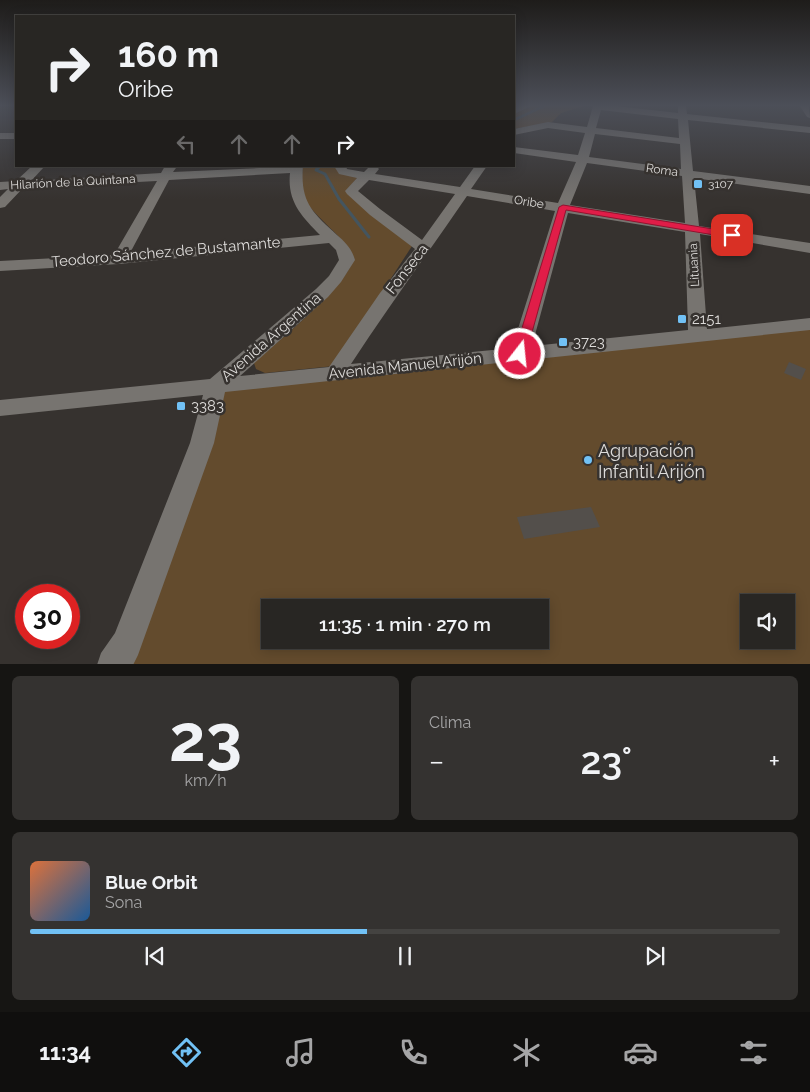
<!DOCTYPE html>
<html lang="es">
<meta charset="utf-8">
<style>
:root{--surface:#282623;--page:#343230;--text:#f1f3f6;--muted:#a5a5a6;--line:#444341;--accent:#71c1f5}
body{margin:0;font-family:Raleway,sans-serif;background:var(--page);color:var(--text);height:100vh;display:flex;flex-direction:column;font-size:19px;white-space:nowrap}
*{box-sizing:border-box;margin:0}
p{font-size:16px;color:var(--muted)}
.icon{flex:none;width:28px;height:28px;fill:none;stroke:currentColor;stroke-width:2;stroke-linecap:round;stroke-linejoin:round}
.map{position:relative;height:664px;overflow:hidden}
.drawer{display:flex;flex-direction:column;gap:12px;padding:12px;background:#161513;flex:1}
.drawer>*{flex:none}
.top-card{position:absolute;left:15px;top:15px;width:500px;height:152px;border-radius:0px;box-shadow:0 2px 12px #0003,0 0 0 1px var(--line);background:#282623;color:var(--text);overflow:hidden}
.fabs{position:absolute;left:740px;top:594px;display:grid;gap:10px}
.fabs a{display:grid;place-items:center;width:55px;height:55px;border-radius:0px;background:var(--surface);box-shadow:0 2px 12px #0003,0 0 0 1px var(--line);font-size:25px}
.speed{position:absolute;left:15px;top:584px;display:flex;gap:10px;font-size:25px;font-weight:700;text-align:center}
.speed>*{display:grid;place-content:center;width:65px;height:65px;border-radius:50%;background:var(--surface);box-shadow:0 2px 12px #0003,0 0 0 1px var(--line);line-height:1}
.speed .limit{border:8px solid #d22;background:#fff;color:#111}
.pin{position:absolute;display:grid;place-items:center;width:42px;height:42px;color:#fff;margin:-21px;border-radius:10px;box-shadow:0 2px 8px #0006}
.me{position:absolute;width:55px;margin:-28px;rotate:16deg;stroke-linejoin:round;filter:drop-shadow(0 0 4px #0008)}
.turn{display:flex;align-items:center;gap:18px;height:105px;padding:0 20px;font-size:22px}
.turn .icon{width:65px;height:65px;stroke-width:2.5}
.turn b{display:block;font-size:35px;line-height:42px}
.lanes{display:flex;align-items:center;height:48px;padding:0 20px;background:#0003;justify-content:center;gap:25px;direction:ltr}
.lanes .off{opacity:.35}
.big{font-size:38px;font-weight:600;line-height:1.1}
.drawer .tile{flex:1;display:flex;flex-direction:column;justify-content:center;gap:8px;min-width:0;padding:0 18px;border-radius:8px;background:var(--page)}
.drawer .dial{align-items:center;gap:0}
.dial b{font-size:65px;line-height:1}
.song{display:flex;align-items:center;gap:15px}
.cover{width:60px;height:60px;border-radius:8px;background:linear-gradient(135deg,hsl(20 70% 55%),hsl(210 70% 35%))}
.played{height:5px;border-radius:2px;background:linear-gradient(90deg,var(--accent) 45%,var(--line) 45%)}
.keys{display:flex;justify-content:space-around;direction:ltr}
.heat{display:flex;justify-content:space-between;align-items:center;font-size:28px;direction:ltr}
.drawer .tiles{flex:1;display:grid;gap:12px;grid-template-columns:1fr 1fr}
.tile:last-child{grid-column:span 2}
.trip{position:absolute;left:261px;top:599px;width:288px;height:50px;border-radius:0px;background:var(--surface);box-shadow:0 2px 12px #0003,0 0 0 1px var(--line);font-weight:600;line-height:50px;text-align:center}
.tabs{display:flex;height:80px;justify-content:space-around;align-items:center;background:#100f0e;color:var(--muted)}
.tabs .icon{width:35px;height:35px}
.tabs .current{color:var(--accent)}
.tabs b{font-size:22px;color:var(--text)}
.map>svg:first-child{display:block}
.green{fill:#634b2d;fill-rule:evenodd}
.lines{fill:none;stroke-linecap:round;stroke-linejoin:round}
.stream-far1{stroke:#44555f;stroke-width:2.5}
.stream{stroke:#44555f;stroke-width:3}
.building{fill:#534f4b}
.minor{fill:#777470;fill-rule:evenodd}
.route{fill:#e11d48;stroke:#92132f}
.poi-dot{fill:#71c1f5;stroke:#36322f;stroke-width:2}
.labels{text-anchor:middle;dominant-baseline:central;stroke-width:5;stroke-linejoin:round;paint-order:stroke}
.far-street-label{font-size:12px;fill:#dddbd9;stroke:#36322f}
.far-poi-label{font-size:12px;fill:#dddbd9;stroke:#36322f;text-anchor:start}
.street-label{font-size:15px;fill:#dddbd9;stroke:#36322f}
.poi-label{font-size:15px;fill:#dddbd9;stroke:#36322f;text-anchor:start}
.near-poi-label{font-size:18px;fill:#dddbd9;stroke:#36322f;text-anchor:start}
</style>
<div class="map">
<svg width="810" height="665" viewBox="0 0 810 665">
<rect width="100%" height="100%" fill="#36322f"/>
<g class="green">
<path d="M532 106H584L561 113 552 122 514 129V113Z"/>
<path d="M303 166H336L358 177 346 191 412 246 334 366 265 373 256 369 254 363C275 344 351 283 353 258 354 246 313 215 305 200 299 190 302 177 303 166Z"/>
<path d="M810 324V664L113 665 216 385ZM749 602H786V640H749ZM270 608H540V640H270Z"/>
</g>
<g class="lines">
<g class="stream-far1">
<path d="M514 120 544 106"/>
<path d="M317 169 320 166"/>
</g>
<path class="stream" d="M319 167 316 170 325 174 339 199 369 237"/>
</g>
<g class="building">
<path d="M789 362 806 369 801 380 784 373Z"/>
<path d="M591 507 600 527 524 539 517 517Z"/>
</g>
<g class="lines">
<g class="minor">
<path d="M518 106H531L514 114V108Z"/>
<path d="M593 106H616L678 113V106H686L687 114 810 127V133L688 120 693 171 810 186V194L694 178 699 226 810 243V253L700 234 707 329 810 318V330L225 392 214 443 138 655 133 665H97L101 653 115 633 190 443 203 395 0 416V400L210 379 316 289 329 276 339 260 336 250 329 243 119 264 0 271V261L114 255 157 181 23 188 5 207 0 208V197L8 189 0 190V182L16 181 32 166H45L31 181 161 173 165 166H175L176 168 173 172 303 166C300 202 312 212 337 235 345 242 352 249 355 260L341 282 328 297 240 376 329 367 380 293 415 249 370 215 347 194 345 191 357 178 339 174 334 166H346L347 169 364 172 369 167 376 166 379 169 375 174 460 187 475 166H487L471 189 558 203 576 162 514 153V147L578 155 585 133 548 128 514 135V129L548 122 587 127ZM601 110 678 119 679 138 596 128ZM595 134 680 144 681 169 589 157ZM587 163 682 176 685 223 570 205ZM290 173C287 201 301 216 320 235L130 253 169 180ZM369 180 455 194 422 240 380 209 358 191ZM467 196 555 211 512 348 351 364C388 307 429 252 467 196ZM568 213 685 232 688 330 532 346Z"/>
<path d="M800 106H809L810 118 807 117Z"/>
<rect x="0" y="133" width="16" height="6"/>
</g>
</g>
<linearGradient id="sky" x2="0" y2="1"><stop stop-color="#1e1c1a"/><stop offset="0.53" stop-color="#4c4f58"/><stop offset="1" stop-color="#4c4f58" stop-opacity="0"/></linearGradient>
<rect width="810" height="199" fill="url(#sky)"/>
<path class="route" d="M563 205 732 232 736 235 732 238 566 210 526 354 520 358 516 356 514 354 559 207Z"/>
<g class="poi-dot">
<rect x="693" y="179" width="10" height="10" rx="2.5"/>
<rect x="677" y="314" width="10" height="10" rx="2.5"/>
<rect x="558" y="337" width="10" height="10" rx="2.5"/>
<rect x="176" y="401" width="10" height="10" rx="2.5"/>
<circle cx="588" cy="460" r="5"/>
</g>
<g class="labels">
<g class="far-street-label">
<text transform="translate(662 170) rotate(8)">Roma</text>
<text transform="translate(73 182) rotate(-3)">Hilarión de la Quintana</text>
<text transform="translate(529 202) rotate(9)">Oribe</text>
<text transform="translate(694 265) rotate(-93)">Lituania</text>
</g>
<g class="far-poi-label">
<text x="708" y="184">3107</text>
</g>
<g class="street-label">
<text transform="translate(166 252) rotate(-5)">Teodoro Sánchez de Bustamante</text>
<text transform="translate(407 269) rotate(-52)">Fonseca</text>
<text transform="translate(271 337) rotate(-41)">Avenida Argentina</text>
<text transform="translate(405 366) rotate(-6)">Avenida Manuel Arijón</text>
</g>
<g class="poi-label">
<text x="692" y="319">2151</text>
<text x="573" y="342">3723</text>
<text x="191" y="406">3383</text>
</g>
<g class="near-poi-label">
<text x="598" y="450">Agrupación<tspan x="598" dy="21">Infantil Arijón</tspan></text>
</g>
</g>
</svg>
<div class="fabs">
<a><svg class="icon" aria-label="sound" viewBox="0 0 24 24"><path d="M4 9h4l5-4v14l-5-4H4zM17 9q2 3 0 6"/></svg></a>
</div>
<div class="speed"><div class="limit">30</div></div>
<div class="pin" style="left:732px;top:235px;background:#d93025"><svg class="icon" aria-label="arrive" viewBox="0 0 24 24"><path d="M6 21V4h12l-3 4 3 4H6"/></svg></div>
<svg class="me" style="left:520px;top:354px" viewBox="-20 -20 40 40"><circle r="17" fill="#e11d48" stroke="#fff" stroke-width="3"/><path d="M0-11L8 9 0 5-8 9z" fill="#fff"/></svg>
<div class="trip">11:35 · 1 min · 270 m</div>
<div class="top-card">
<div class="turn"><svg class="icon" aria-label="right" viewBox="0 0 24 24"><path d="M7 20v-9h11M14 6l5 5-5 5"/></svg><div><b>160 m</b>Oribe</div></div>
<div class="lanes"><svg class="icon off" aria-label="left" viewBox="0 0 24 24"><path d="M17 20v-9H6M10 6l-5 5 5 5"/></svg><svg class="icon off" aria-label="ahead" viewBox="0 0 24 24"><path d="M12 20V5M6 11l6-6 6 6"/></svg><svg class="icon off" aria-label="ahead" viewBox="0 0 24 24"><path d="M12 20V5M6 11l6-6 6 6"/></svg><svg class="icon" aria-label="right" viewBox="0 0 24 24"><path d="M7 20v-9h11M14 6l5 5-5 5"/></svg></div>
</div>
</div>
<section class="drawer">
<div class="tiles">
<div class="tile dial"><b>23</b><p>km/h</p></div>
<div class="tile"><p>Clima</p>
<div class="heat"><a>−</a><b class="big">23°</b><a>+</a></div>
</div>
<div class="tile">
<div class="song"><i class="cover"></i><div><b>Blue Orbit</b><p>Sona</p></div></div>
<div class="played"></div>
<div class="keys"><svg class="icon" aria-label="previous" viewBox="0 0 24 24"><path d="M18 5L8 12l10 7zM5 5v14"/></svg><svg class="icon" aria-label="pause" viewBox="0 0 24 24"><path d="M8 5v14M16 5v14"/></svg><svg class="icon" aria-label="next" viewBox="0 0 24 24"><path d="M6 5l10 7-10 7zM19 5v14"/></svg></div>
</div>
</div>
</section>
<nav class="tabs">
<b>11:34</b>
<svg class="icon current" aria-label="directions" viewBox="0 0 24 24"><path d="M12 3l9 9-9 9-9-9zM9 14v-3h6M13 9l2 2-2 2"/></svg>
<svg class="icon" aria-label="music" viewBox="0 0 24 24"><path d="M9 18V5l10-2v13"/><circle cx="6" cy="18" r="3"/><circle cx="16" cy="16" r="3"/></svg>
<svg class="icon" aria-label="phone" viewBox="0 0 24 24"><path d="M5 4h4l2 5-3 2q2 4 5 5l2-3 5 2v4C11 20 4 13 5 4z"/></svg>
<svg class="icon" aria-label="climate" viewBox="0 0 24 24"><path d="M12 3v18M4 7l16 10M4 17L20 7"/></svg>
<svg class="icon" aria-label="car" viewBox="0 0 24 24"><path d="M5 17H2v-5l4-1 3-4h7l3 4 3 1v5h-3M9 17h6M6 11h13"/><circle cx="7" cy="17" r="2"/><circle cx="17" cy="17" r="2"/></svg>
<svg class="icon" aria-label="filters" viewBox="0 0 24 24"><path d="M4 7h16M4 17h16"/><circle cx="9" cy="7" r="2"/><circle cx="15" cy="17" r="2"/></svg>
</nav>
